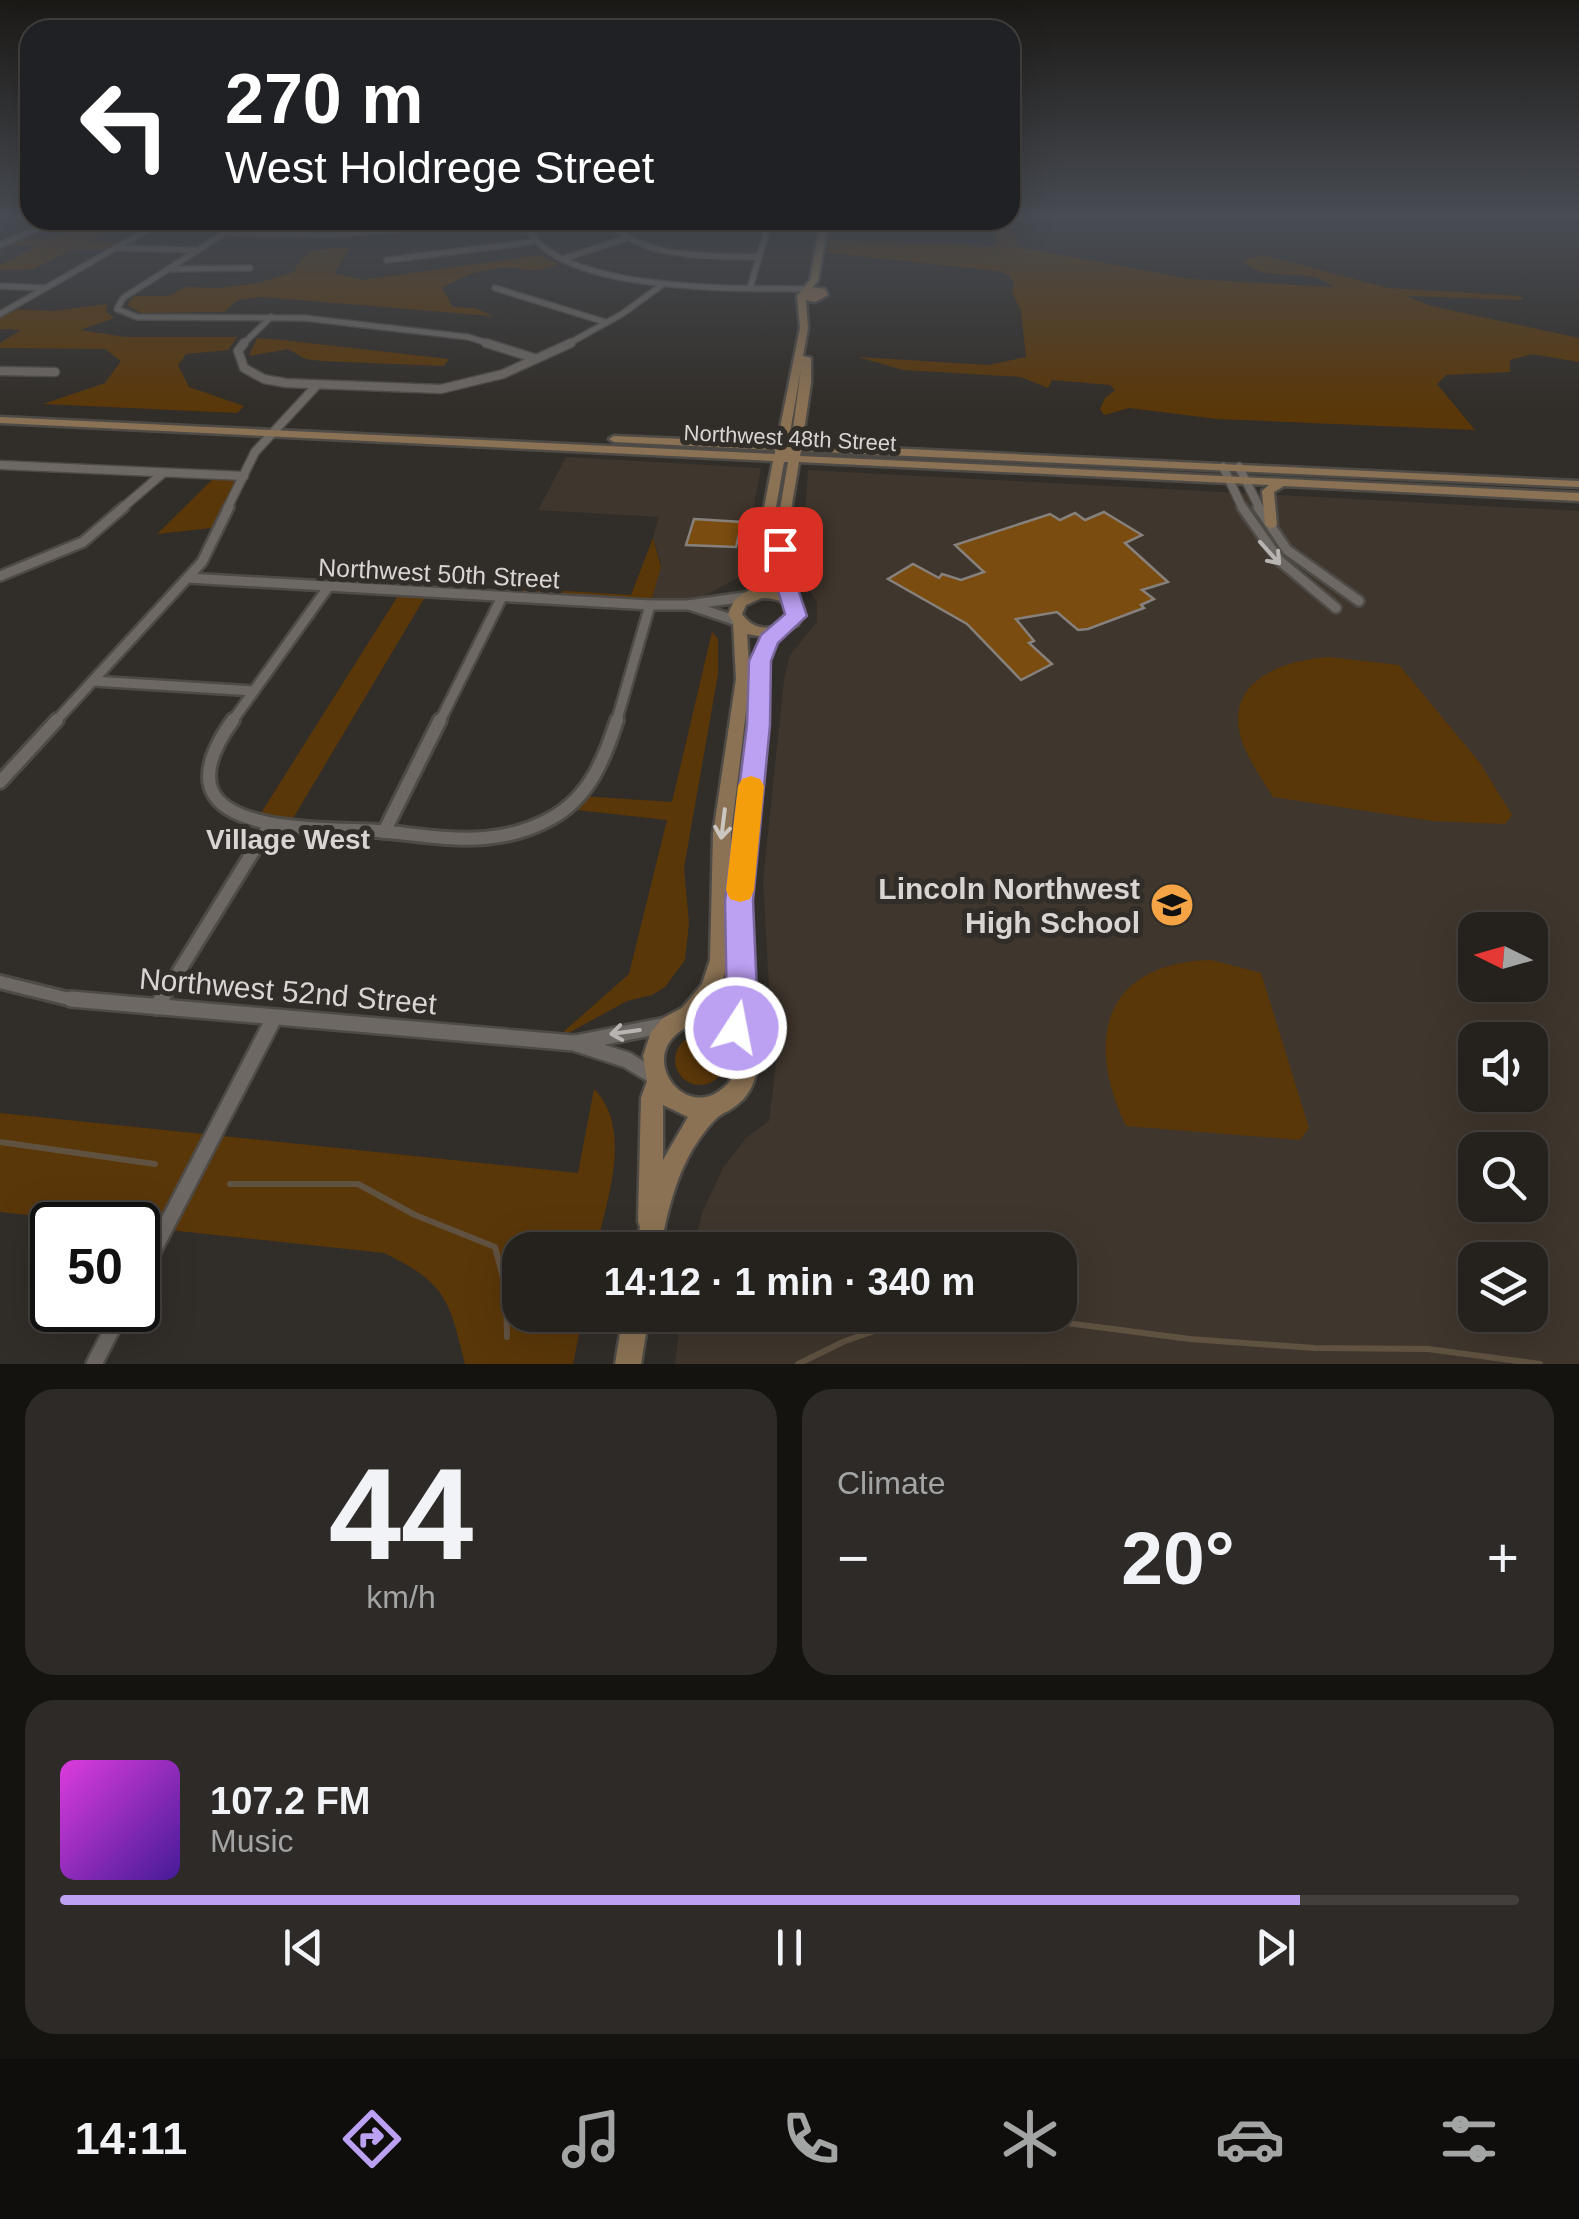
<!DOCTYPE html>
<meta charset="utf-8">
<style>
:root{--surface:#25221e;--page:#2d2a27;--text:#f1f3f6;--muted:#a3a4a4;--line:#423f3c;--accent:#bca0f2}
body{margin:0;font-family:Helvetica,sans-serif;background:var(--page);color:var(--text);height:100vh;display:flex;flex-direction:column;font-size:38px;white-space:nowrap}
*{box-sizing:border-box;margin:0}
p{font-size:32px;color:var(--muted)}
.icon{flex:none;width:55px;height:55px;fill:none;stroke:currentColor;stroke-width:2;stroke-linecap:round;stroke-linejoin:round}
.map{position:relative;height:1364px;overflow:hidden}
.sheet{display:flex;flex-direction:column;gap:25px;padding:25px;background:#141310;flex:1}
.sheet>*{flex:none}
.top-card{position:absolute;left:20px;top:20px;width:1000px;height:210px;border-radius:30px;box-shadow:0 10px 40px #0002,0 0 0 2px var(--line);background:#202124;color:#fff;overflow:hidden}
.needle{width:65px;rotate:275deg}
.tools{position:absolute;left:1458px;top:912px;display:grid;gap:20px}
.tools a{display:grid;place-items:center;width:90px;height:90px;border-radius:20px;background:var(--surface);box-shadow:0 10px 40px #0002,0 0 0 2px var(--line);font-size:50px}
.speed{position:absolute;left:30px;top:1202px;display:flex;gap:20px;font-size:50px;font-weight:700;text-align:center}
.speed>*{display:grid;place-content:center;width:130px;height:130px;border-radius:50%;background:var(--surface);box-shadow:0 10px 40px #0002,0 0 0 2px var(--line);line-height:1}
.speed .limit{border:5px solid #111;border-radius:15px;background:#fff;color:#111}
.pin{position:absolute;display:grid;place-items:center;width:85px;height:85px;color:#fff;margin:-42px;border-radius:20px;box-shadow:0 5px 15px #0006}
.me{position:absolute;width:110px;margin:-55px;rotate:11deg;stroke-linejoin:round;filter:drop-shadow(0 0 8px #0008)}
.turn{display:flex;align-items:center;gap:35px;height:210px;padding:0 40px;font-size:45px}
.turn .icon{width:130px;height:130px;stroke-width:2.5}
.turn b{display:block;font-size:70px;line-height:85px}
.big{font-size:75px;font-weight:700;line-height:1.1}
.sheet .card{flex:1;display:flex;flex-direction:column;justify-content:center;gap:15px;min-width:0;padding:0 35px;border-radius:30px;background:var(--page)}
.sheet .dial{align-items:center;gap:0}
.dial b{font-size:130px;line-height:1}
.song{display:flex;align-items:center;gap:30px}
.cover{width:120px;height:120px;border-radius:15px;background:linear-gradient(135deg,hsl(300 70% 55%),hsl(260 70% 35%))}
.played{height:10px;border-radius:5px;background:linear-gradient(90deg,var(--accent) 85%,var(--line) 85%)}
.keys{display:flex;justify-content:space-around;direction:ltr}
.heat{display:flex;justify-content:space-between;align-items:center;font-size:55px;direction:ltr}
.sheet .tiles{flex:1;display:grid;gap:25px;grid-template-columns:1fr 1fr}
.card:last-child{grid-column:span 2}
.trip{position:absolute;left:502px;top:1232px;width:575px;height:100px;border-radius:30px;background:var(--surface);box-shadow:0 10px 40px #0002,0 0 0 2px var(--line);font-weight:700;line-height:100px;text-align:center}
.dock{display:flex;height:160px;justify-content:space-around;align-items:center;background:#0f0e0c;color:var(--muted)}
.dock .icon{width:70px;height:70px}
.dock .on{color:var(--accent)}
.dock b{font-size:45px;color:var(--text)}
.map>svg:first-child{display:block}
.built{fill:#3f362d;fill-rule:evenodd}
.green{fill:#5a3709}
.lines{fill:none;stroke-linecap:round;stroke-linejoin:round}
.stream{stroke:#605241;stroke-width:6}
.building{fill:#7b4c0f;stroke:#86817c;stroke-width:2.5}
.street-far4-casing{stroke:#4e4b47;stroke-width:8}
.street-far3-casing{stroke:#4e4b47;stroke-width:11}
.street-far2-casing{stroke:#4e4b47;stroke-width:14}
.street-far1-casing{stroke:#4e4b47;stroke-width:18}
.street-casing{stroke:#4e4b47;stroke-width:20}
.secondary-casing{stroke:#4e4b47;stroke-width:5}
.street-far4{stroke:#6d6863;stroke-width:5}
.street-far3{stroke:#6d6863;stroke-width:8}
.street-far2{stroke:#6d6863;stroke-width:9}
.street-far1{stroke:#6d6863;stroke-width:12}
.street{stroke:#6d6863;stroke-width:15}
.secondary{fill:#8b7254;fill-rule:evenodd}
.oneway{stroke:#b8b4b1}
.oneway2{stroke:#ccc6c0}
.route{fill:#bca0f2;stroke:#7a689d;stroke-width:2.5}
.slow{fill:#f59e0b}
.labels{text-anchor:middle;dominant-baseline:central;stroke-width:10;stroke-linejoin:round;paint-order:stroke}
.far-street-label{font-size:22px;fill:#d8d5d3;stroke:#312d28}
.street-label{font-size:25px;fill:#d8d5d3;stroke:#312d28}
.neighbourhood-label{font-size:28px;font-weight:bold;fill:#d8d5d3;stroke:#312d28}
.near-poi-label{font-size:30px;font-weight:bold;fill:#d8d5d3;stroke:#312d28;text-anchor:end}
.near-street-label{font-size:30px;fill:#d8d5d3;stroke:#312d28}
</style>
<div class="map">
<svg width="1579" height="1364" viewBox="0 0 1579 1364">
<rect width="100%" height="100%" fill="#312d28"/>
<g class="built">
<path d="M566 457 761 468 741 576 688 605H650L661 563 653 538 659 517 538 510Z"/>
<path d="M808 470 1579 511V1364H675L681 1315H1060V1250H694L702 1213 723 1168 746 1138 769 1121 781 1023 769 987 763 880 784 680 790 655 817 622V602L806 585 802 560ZM1475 930H1530V985H1475ZM1475 1040H1530V1095H1475ZM1475 1150H1530V1205H1475ZM1475 1260H1530V1315H1475Z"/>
</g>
<g class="green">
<path d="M101 220H126L87 242 124 243 112 250 72 249 34 269 0 270V265L37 246 2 244 15 238 51 239Z"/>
<path d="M1011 223 1018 247 1191 279 1333 287C1312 265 1260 285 1243 260L1262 255 1389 288 1520 296 1524 300 1406 296 1431 306 1579 338V362L1532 354 1510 360V372L1446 375 1437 384 1475 430 1217 419 1129 408 1104 415 1100 409 1105 398 1115 390 1110 385 1052 380 1048 388 1021 377 903 370 858 357 988 365 1026 357 1021 311 1012 292 1014 283 1009 275 998 271 827 253 829 240 997 246 994 230Z"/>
<path d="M350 247 334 273 362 280 540 255 559 264C528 276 532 267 504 268 480 269 462 276 442 288L453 307 475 308 493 316 262 297 238 300 224 312 141 313 127 305 134 296H170L184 287 219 288 258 283 294 272C306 244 323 250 350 247Z"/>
<path d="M107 304 106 312 114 318 80 330 125 337H237L228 350 186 354 178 365 189 387 244 406 237 413 43 404 105 383 121 361 105 349 0 348V343L21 330 0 329V309L54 311Z"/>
<path d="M257 338 282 340 449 359 444 366 322 361 306 359 288 349 249 356Z"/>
<path d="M244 476 221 527 157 534 215 477Z"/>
<path d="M653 538 661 567 650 605 493 596 498 587 631 595Z"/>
<path d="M401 591 428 592 289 825 256 821Z"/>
<path d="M712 632 718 639V674L684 868 689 923 685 960 665 987 652 995 627 1001 552 1042 629 974 667 820 568 809 581 796 672 802Z"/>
<path d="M1329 657 1399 665 1480 763 1512 815 1505 824 1433 821 1273 797C1262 779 1249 761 1242 741 1222 682 1282 660 1329 657Z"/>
<path d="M1211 960 1261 973 1309 1128 1300 1140 1126 1126C1084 1039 1104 963 1211 960Z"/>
<circle cx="700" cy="1060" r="25"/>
<path d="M594 1089C634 1129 606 1201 596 1250H520V1315H583L573 1364H465C449 1299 446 1283 384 1253L0 1212V1113L578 1173Z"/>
</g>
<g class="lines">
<g class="stream">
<path d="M0 1142 155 1164"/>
<path d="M230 1184H358L415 1215 495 1247 506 1289 507 1337"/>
<path d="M1005 1315 1190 1339 1315 1348 1428 1349 1540 1364"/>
<path d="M798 1364 845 1341 922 1315"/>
</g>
</g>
<g class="building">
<path d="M1104 512 1142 535 1125 543 1168 582 1142 590 1154 599 1141 605 1144 608 1088 629 1078 630 1057 612 1016 619 1034 641 1029 643 1052 664 1021 680 967 624 888 579 913 564 939 578 942 574 961 580 984 572 955 545 1050 514 1060 520 1075 513 1085 520Z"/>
<path d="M694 519 742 522 736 547 686 545Z"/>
</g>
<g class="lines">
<defs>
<g id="street-far4">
<path d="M245 220 123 298 117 309 137 317 304 318 468 337 494 345"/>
<path d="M525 220C545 294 740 288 804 289"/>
<path d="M608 220C640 260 712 256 759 257"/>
<path d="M693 220 725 227 768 229"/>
<path d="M225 233 331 235 514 220"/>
<path d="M0 245 58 220"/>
<path d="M119 248 197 250"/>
<path d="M562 259 627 238"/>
<path d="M387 260 533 242"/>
<path d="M170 269 250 268"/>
<path d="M0 286 44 288"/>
<path d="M495 288 605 322"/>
<path d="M750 288 770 220"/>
<path d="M0 314 165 220"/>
<path d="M242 345 271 317"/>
<path d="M566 345 622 314 662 285"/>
</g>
<g id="street-far3">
<path d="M244 343 238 351 244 368 264 379 286 383 441 389 503 374 571 343"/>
<path d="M486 343 534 358"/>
<path d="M0 371 55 372"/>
<path d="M0 465 244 476"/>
<path d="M1223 467 1243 509"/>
<path d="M1239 467 1260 509"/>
<path d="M121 509 162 474"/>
<path d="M227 509 255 452 317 385"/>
</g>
<g id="street-far2">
<path d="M1242 507 1280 561 1336 608"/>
<path d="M1258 507 1287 550 1359 601"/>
<path d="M0 576 83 542 124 507"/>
<path d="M188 578 650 605H688L745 597"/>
<path d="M689 605 737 621"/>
<path d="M93 681 254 691"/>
<path d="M54 723 202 562 229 507"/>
<path d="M231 723 329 586"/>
<path d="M439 723 502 597"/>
<path d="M616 723 650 605"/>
</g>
<g id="street-far1">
<path d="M233 720C220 738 202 768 212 791 232 834 339 828 378 831 413 834 449 841 485 838 507 836 530 830 550 819 589 798 604 760 617 720"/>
<path d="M0 782 57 720"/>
<path d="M384 832 440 720"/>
<path d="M0 982 69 999 100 1002"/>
<path d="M160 1002 270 824"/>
</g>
<g id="street">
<path d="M71 999 574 1043 627 1060 655 1077"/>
<path d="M157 1007 162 999"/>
<path d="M575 1043 666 1025"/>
<path d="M138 1280 274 1018"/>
<path d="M94 1364 122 1310"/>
</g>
<g id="secondary">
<path d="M821 220H829L818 281 812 287 825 289 828 295 815 302 806 300 808 328 803 356 811 358V383L802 444 1579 481V487L801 451 800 456 1579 493V501L1284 486 1274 492 1277 525 1271 529 1265 525 1262 491 1269 485 799 462C792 510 775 567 804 610L798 625 784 633 771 648 767 661V725L750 866 748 935 753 1040C761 1062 757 1089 738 1104 732 1110 724 1112 718 1117 709 1125 701 1136 694 1147 675 1178 667 1214 660 1250H636L640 1227 638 1221 641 1098 647 1081 643 1056 651 1032 663 1018 682 1008 702 984 710 960 713 834 736 679 733 622 728 614 735 599 761 583 765 572 761 524 773 461 0 423V417L775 454V450L614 442 609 439 614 436 777 443 800 328 797 296 810 280ZM801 368 791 444H788ZM784 462H788L775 539 773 524ZM777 576 782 592 769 590ZM762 598C774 598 782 600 790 610L787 620C770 631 754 631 742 614L746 605ZM747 634 764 637 757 646 753 661 751 725 732 866 730 896 731 834 750 679ZM729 961 731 1014 710 1005 717 996ZM695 1024C718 1024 737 1038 736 1062 736 1073 731 1082 722 1089 681 1123 630 1047 695 1024ZM663 1105 688 1117 663 1160Z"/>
<path d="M623 1315H649L641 1364H615Z"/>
</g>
</defs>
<use href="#street-far4" class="street-far4-casing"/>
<use href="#street-far3" class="street-far3-casing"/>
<use href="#street-far2" class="street-far2-casing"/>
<use href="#street-far1" class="street-far1-casing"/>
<use href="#street" class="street-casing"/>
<use href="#secondary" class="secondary-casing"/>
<use href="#street-far4" class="street-far4"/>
<use href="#street-far3" class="street-far3"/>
<use href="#street-far2" class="street-far2"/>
<use href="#street-far1" class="street-far1"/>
<use href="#street" class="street"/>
<use href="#secondary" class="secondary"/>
</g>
<defs><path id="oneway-shaft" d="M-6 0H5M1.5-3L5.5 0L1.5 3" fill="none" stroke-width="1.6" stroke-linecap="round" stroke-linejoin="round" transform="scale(2.5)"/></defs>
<g class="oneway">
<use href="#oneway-shaft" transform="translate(1270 553) rotate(48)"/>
<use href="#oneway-shaft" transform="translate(625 1032) rotate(172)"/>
</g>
<use class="oneway2" href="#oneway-shaft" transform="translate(723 824) rotate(97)"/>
<linearGradient id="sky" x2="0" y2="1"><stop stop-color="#1b1916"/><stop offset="0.53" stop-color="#484c53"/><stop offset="1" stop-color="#484c53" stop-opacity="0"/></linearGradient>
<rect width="1579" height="409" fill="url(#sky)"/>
<path class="route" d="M780 543 790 549 793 574 807 616 778 643 771 661 770 725 753 901 759 1038 754 1050 743 1054 732 1050 720 1028 727 1016 725 901 747 725 749 661 761 635 785 614 773 574 771 549Z"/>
<path class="slow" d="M751 776 760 779 764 786 754 890 750 899 740 902 730 899 726 890 738 786 742 779Z"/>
<defs>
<symbol id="school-disc" viewBox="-11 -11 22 22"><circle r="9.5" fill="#f4a444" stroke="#312d28"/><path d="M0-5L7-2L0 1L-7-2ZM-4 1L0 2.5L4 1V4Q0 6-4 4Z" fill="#111"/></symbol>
</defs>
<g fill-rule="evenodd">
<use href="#school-disc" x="1147" y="880" width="50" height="50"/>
</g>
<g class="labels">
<g class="far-street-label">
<text transform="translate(790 438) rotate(3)">Northwest 48th Street</text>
</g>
<g class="street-label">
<text transform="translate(439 573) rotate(3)">Northwest 50th Street</text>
</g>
<g class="neighbourhood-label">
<text x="288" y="839">Village West</text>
</g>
<g class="near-poi-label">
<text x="1140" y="888">Lincoln Northwest<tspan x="1140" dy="34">High School</tspan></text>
</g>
<g class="near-street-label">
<text transform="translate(288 991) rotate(5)">Northwest 52nd Street</text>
</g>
</g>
</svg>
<div class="tools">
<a><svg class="needle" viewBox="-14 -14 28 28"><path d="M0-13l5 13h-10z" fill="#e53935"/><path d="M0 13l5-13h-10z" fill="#a3a4a4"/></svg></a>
<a><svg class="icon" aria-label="sound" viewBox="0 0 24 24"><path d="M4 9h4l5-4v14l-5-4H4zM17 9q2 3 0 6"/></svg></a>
<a><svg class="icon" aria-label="search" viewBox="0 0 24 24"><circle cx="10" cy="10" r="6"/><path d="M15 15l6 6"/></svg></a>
<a><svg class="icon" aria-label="layers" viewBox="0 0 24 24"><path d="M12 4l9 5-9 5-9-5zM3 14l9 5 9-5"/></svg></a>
</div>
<div class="speed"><div class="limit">50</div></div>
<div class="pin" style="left:780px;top:549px;background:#d93025"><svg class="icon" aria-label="arrive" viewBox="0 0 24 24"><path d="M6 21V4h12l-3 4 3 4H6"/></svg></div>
<svg class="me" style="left:736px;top:1028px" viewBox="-20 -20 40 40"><circle r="17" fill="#bca0f2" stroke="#fff" stroke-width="3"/><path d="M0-11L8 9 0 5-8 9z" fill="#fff"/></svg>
<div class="trip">14:12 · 1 min · 340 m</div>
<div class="top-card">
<div class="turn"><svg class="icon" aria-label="left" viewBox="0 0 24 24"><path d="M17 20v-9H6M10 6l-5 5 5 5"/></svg><div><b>270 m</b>West Holdrege Street</div></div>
</div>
</div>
<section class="sheet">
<div class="tiles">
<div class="card dial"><b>44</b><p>km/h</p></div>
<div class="card"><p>Climate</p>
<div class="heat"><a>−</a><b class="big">20°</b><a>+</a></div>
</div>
<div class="card">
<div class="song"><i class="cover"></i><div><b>107.2 FM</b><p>Music</p></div></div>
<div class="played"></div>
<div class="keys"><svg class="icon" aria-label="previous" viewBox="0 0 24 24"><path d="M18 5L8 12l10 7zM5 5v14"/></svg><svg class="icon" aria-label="pause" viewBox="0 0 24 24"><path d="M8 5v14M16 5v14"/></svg><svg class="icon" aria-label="next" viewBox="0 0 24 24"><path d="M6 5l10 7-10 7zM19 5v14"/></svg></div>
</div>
</div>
</section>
<nav class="dock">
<b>14:11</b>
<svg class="icon on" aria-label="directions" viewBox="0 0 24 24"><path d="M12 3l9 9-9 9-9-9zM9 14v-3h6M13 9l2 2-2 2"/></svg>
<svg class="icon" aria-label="music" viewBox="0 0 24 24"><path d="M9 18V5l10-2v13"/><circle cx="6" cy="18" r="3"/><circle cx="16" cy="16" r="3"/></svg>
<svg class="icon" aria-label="phone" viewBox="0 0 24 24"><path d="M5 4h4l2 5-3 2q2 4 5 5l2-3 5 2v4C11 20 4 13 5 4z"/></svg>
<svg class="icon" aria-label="climate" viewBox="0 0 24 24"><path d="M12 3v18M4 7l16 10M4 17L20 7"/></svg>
<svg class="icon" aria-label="car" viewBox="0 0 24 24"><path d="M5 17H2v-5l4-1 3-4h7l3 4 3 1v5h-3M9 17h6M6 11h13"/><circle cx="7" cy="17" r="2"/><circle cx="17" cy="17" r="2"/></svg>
<svg class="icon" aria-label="filters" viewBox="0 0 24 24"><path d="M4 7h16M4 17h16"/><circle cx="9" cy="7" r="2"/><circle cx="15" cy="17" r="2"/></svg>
</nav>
